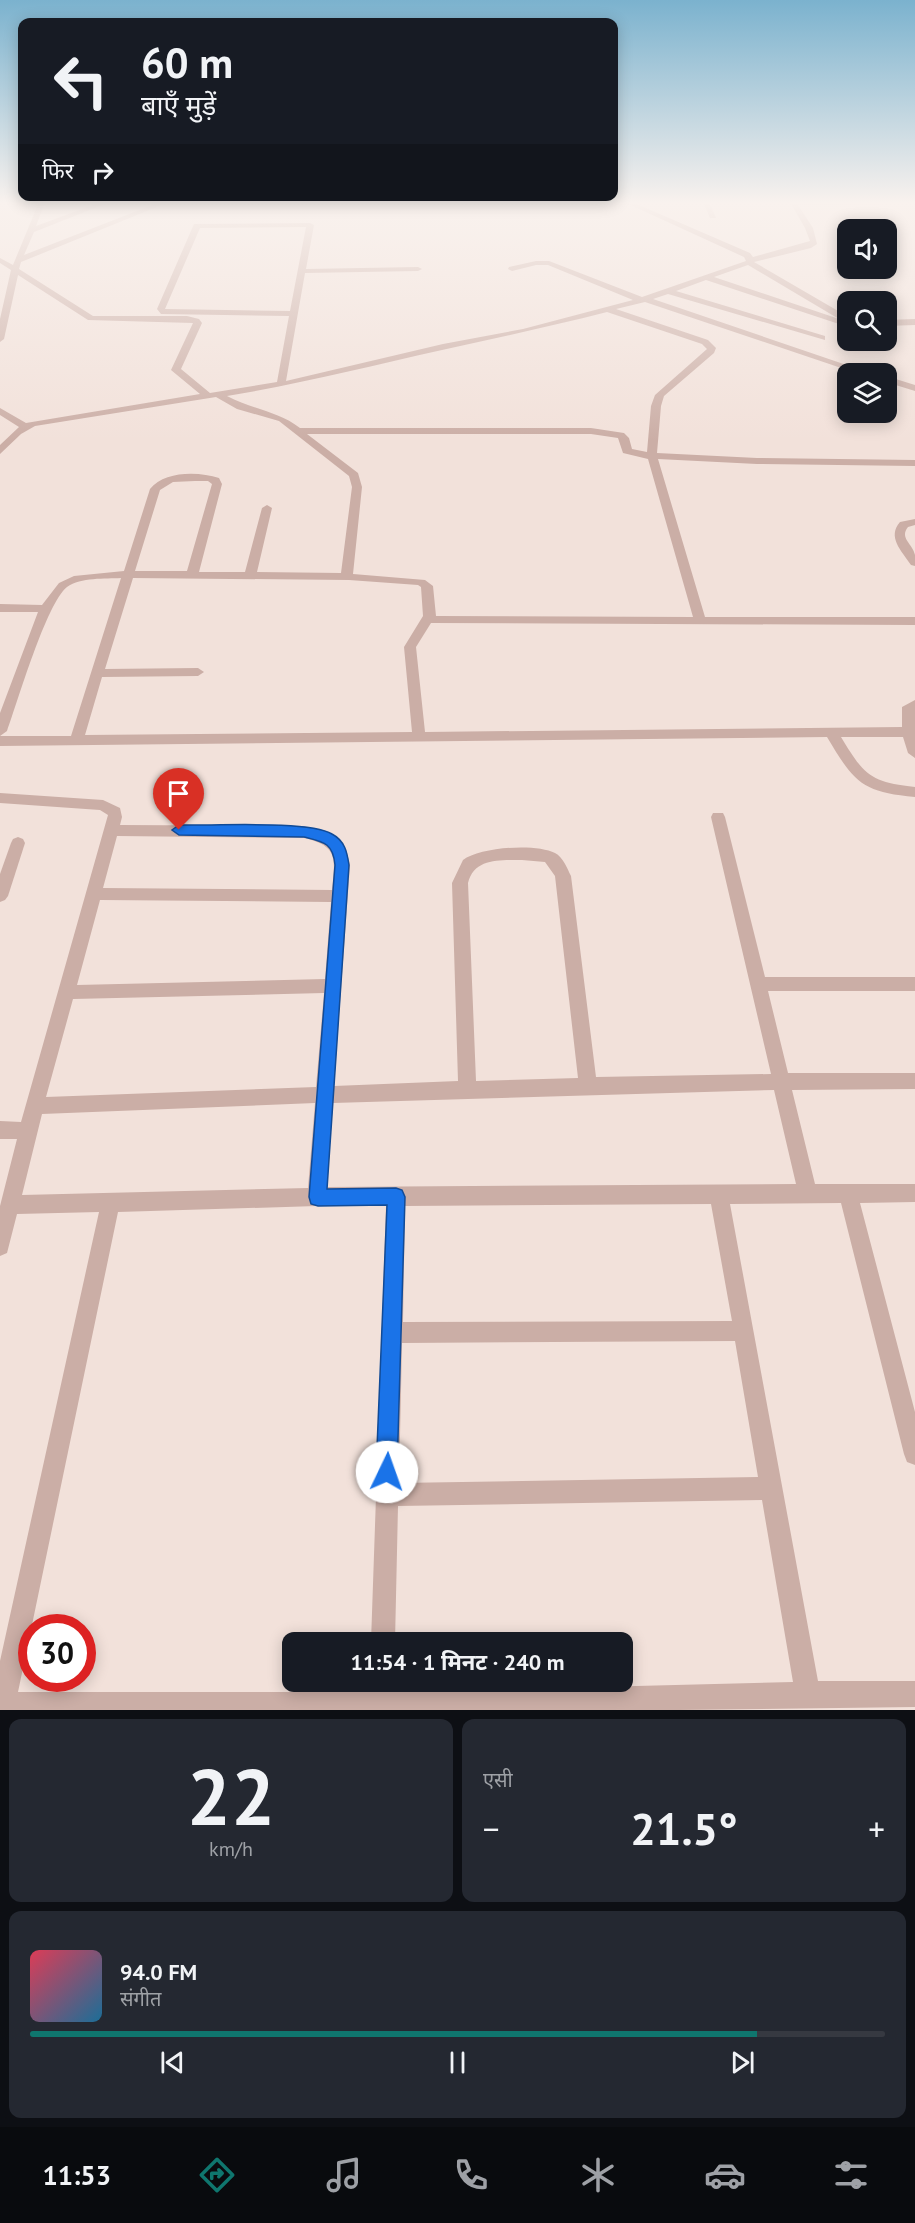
<!DOCTYPE html>
<html lang="hi">
<meta charset="utf-8">
<style>
:root{--surface:#171b24;--page:#242831;--text:#f1f3f6;--muted:#9ea1a6;--line:#363941;--accent:#0f766e}
body{margin:0;font-family:"PT Sans","Noto Sans Devanagari",sans-serif;background:var(--page);color:var(--text);height:100vh;display:flex;flex-direction:column;font-size:22px;white-space:nowrap}
*{box-sizing:border-box;margin:0}
p{font-size:20px;color:var(--muted)}
.icon{flex:none;width:33px;height:33px;fill:none;stroke:currentColor;stroke-width:2;stroke-linecap:round;stroke-linejoin:round}
.map{position:relative;height:1710px;overflow:hidden}
.details{display:flex;flex-direction:column;gap:9px;padding:9px;background:#0d0f14;flex:1}
.details>*{flex:none}
.guide{position:absolute;left:18px;top:18px;width:600px;height:183px;border-radius:12px;box-shadow:0 3px 15px #0003;background:#171b24;color:var(--text);overflow:hidden}
.tools{position:absolute;left:837px;top:219px;display:grid;gap:12px}
.tools a{display:grid;place-items:center;width:60px;height:60px;border-radius:12px;background:var(--surface);box-shadow:0 3px 15px #0003;font-size:30px}
.speed{position:absolute;left:18px;top:1614px;display:flex;gap:12px;font-size:30px;font-weight:700;text-align:center}
.speed>*{display:grid;place-content:center;width:78px;height:78px;border-radius:50%;background:var(--surface);box-shadow:0 3px 15px #0003;line-height:1}
.speed .limit{border:9px solid #d22;background:#fff;color:#111}
.pin{position:absolute;display:grid;place-items:center;width:51px;height:51px;color:#fff;margin:-62px -26px;border-radius:50% 50% 50% 0;rotate:-45deg;box-shadow:0 0 6px #0007}
.pin .icon{rotate:45deg}
.me{position:absolute;width:66px;margin:-33px;rotate:3deg;stroke-linejoin:round;filter:drop-shadow(0 0 4px #0008)}
.turn{display:flex;align-items:center;gap:21px;height:126px;padding:0 24px;font-size:27px}
.turn .icon{width:78px;height:78px;stroke-width:2.5}
.turn b{display:block;font-size:42px;line-height:51px}
.then{display:flex;align-items:center;height:57px;padding:0 24px;background:#0003;gap:12px;font-size:22px}
.big{font-size:45px;font-weight:700;line-height:1.1}
.details .tile{flex:1;display:flex;flex-direction:column;justify-content:center;gap:9px;min-width:0;padding:0 21px;border-radius:12px;background:var(--page)}
.details .dial{align-items:center;gap:0}
.dial b{font-size:78px;line-height:1}
.song{display:flex;align-items:center;gap:18px}
.cover{width:72px;height:72px;border-radius:9px;background:linear-gradient(135deg,hsl(350 70% 55%),hsl(200 70% 35%))}
.played{height:6px;border-radius:3px;background:linear-gradient(90deg,var(--accent) 85%,var(--line) 85%)}
.keys{display:flex;justify-content:space-around;direction:ltr}
.heat{display:flex;justify-content:space-between;align-items:center;font-size:33px;direction:ltr}
.details .tiles{flex:1;display:grid;gap:9px;grid-template-columns:1fr 1fr}
.tile:last-child{grid-column:span 2}
.trip{position:absolute;left:282px;top:1632px;width:351px;height:60px;border-radius:12px;background:var(--surface);box-shadow:0 3px 15px #0003;font-weight:700;line-height:60px;text-align:center}
.menu{display:flex;height:96px;justify-content:space-around;align-items:center;background:#090b0e;color:var(--muted)}
.menu .icon{width:42px;height:42px}
.menu .on{color:var(--accent)}
.menu b{font-size:27px;color:var(--text)}
.map>svg:first-child{display:block}
.lines{fill:none;stroke-linecap:round;stroke-linejoin:round}
.minor{fill:#cbaea6;fill-rule:evenodd}
.route{fill:#1a73e8;stroke:#114b97;stroke-width:1.5}
</style>
<div class="map">
<svg width="915" height="1710" viewBox="0 0 915 1710">
<rect width="100%" height="100%" fill="#f2e1da"/>
<g class="lines">
<g class="minor">
<path d="M39 202H45L36 226 101 202H110L34 232 24 255 160 202H169L21 262 19 269 93 316H187L199 319 202 323 181 369 210 393 277 382 289 316 161 314 157 309 194 224 310 223 314 225 306 269 418 267 422 269 418 271 305 273 286 381 443 344 523 329 633 300 548 265H536L512 271 508 269 509 267 536 261H549L642 297 746 261 744 257 624 202H632L750 253 753 257 810 241 805 228 790 202H915V204L798 205 813 228 817 244 811 248 754 262 845 315V319H839L748 265 714 277 848 322V327L706 280 676 291 825 336V340L668 294 653 299 873 374H859L645 302 616 309 708 340 716 348 714 353 664 396 661 406 657 453 757 458 915 460V466L757 464 658 459 705 617H915V625L431 623 416 647 425 732 902 727V707L915 700V758L908 753 903 737H841C864 775 870 782 915 787V797C861 792 854 782 827 737L0 746V736H71L121 578C105 579 81 577 67 587 46 604 18 701 7 731L0 736V713L38 612H0V604L42 605 59 583 74 576 124 571 150 489C164 471 198 471 219 478L222 484 199 572H245L262 508 267 505 272 508 257 572 341 573 352 487 349 476 279 421 237 409 216 397 35 426 21 434 0 454V445L19 427 0 415V408L26 423 200 394 171 370 193 323 88 320 18 275 4 339 0 342V319L11 270 0 263V258L13 265ZM306 227 290 311 165 309 200 228ZM607 312 702 344 707 349 655 395 651 406 647 452 632 449 629 438 624 433 591 428H300C278 411 251 409 227 396 300 384 370 366 442 350 497 338 552 326 607 312ZM307 434H591L618 438 623 453 648 459 693 617 436 616 433 586 425 580 353 574 362 487 358 473ZM195 481H208L212 484 187 571H135L160 490 173 482ZM133 578 349 580 418 585 421 587 423 616 404 647 412 732 85 735 102 677 198 676 204 672 198 668 105 669Z"/>
<path d="M703 202H709L716 218H710Z"/>
<path d="M915 319V325L886 326V320Z"/>
<path d="M886 376 915 385V391L886 382Z"/>
<path d="M915 519V525L908 527C899 538 913 544 915 555 915 559 915 563 915 566L911 565C901 550 887 537 900 522Z"/>
<path d="M0 793 103 800 120 808 122 817 120 825 304 826 336 837 346 849 350 865 334 1086 458 1081 452 883 463 860C480 847 536 843 555 853 563 857 567 868 571 876L596 1077 771 1074 711 817 713 813H723L725 817 765 977H915V991H768L788 1073H915V1089L792 1090 815 1184H915V1202L860 1203 915 1412V1465L907 1462 904 1454 841 1203 730 1204 818 1681H915V1707L680 1710H0V1661L99 1212 17 1214 7 1253 0 1256V1206L17 1139H0V1121L21 1122 108 815 100 810 0 803ZM117 836 304 838C339 846 335 859 332 890L103 888ZM522 860 545 862 555 876 578 1078 476 1081 468 883C474 858 500 860 522 860ZM100 900 331 902 325 979 77 985ZM324 993 316 1087 46 1097 73 999ZM774 1090 796 1184 327 1187 333 1103ZM315 1103 308 1188 22 1195 42 1114ZM711 1204 732 1321 403 1322 405 1206ZM317 1206H386L371 1642H395L398 1506 762 1500 793 1682 394 1692V1682H370L369 1692H18L118 1212ZM735 1341 758 1477 399 1483 402 1343Z"/>
<path d="M18 837 23 839 25 843 8 896 5 900 0 902V874L11 843 13 839Z"/>
</g>
</g>
<linearGradient id="sky" x2="0" y2="1"><stop stop-color="#7bb2ce"/><stop offset="0.46" stop-color="#f9f2ee"/><stop offset="1" stop-color="#f9f2ee" stop-opacity="0"/></linearGradient>
<rect width="915" height="441" fill="url(#sky)"/>
<path class="route" d="M179 825C211 826 309 820 332 834 345 841 347 852 349 865L327 1189 396 1188 402 1190 405 1197 397 1472 394 1479 387 1482 379 1479 376 1472 387 1205 318 1206 311 1204 309 1197 335 865C333 843 324 842 304 837L179 835 172 830Z"/>
</svg>
<div class="tools">
<a><svg class="icon" aria-label="sound" viewBox="0 0 24 24"><path d="M4 9h4l5-4v14l-5-4H4zM17 9q2 3 0 6"/></svg></a>
<a><svg class="icon" aria-label="search" viewBox="0 0 24 24"><circle cx="10" cy="10" r="6"/><path d="M15 15l6 6"/></svg></a>
<a><svg class="icon" aria-label="layers" viewBox="0 0 24 24"><path d="M12 4l9 5-9 5-9-5zM3 14l9 5 9-5"/></svg></a>
</div>
<div class="speed"><div class="limit">30</div></div>
<div class="pin" style="left:179px;top:830px;background:#d93025"><svg class="icon" aria-label="arrive" viewBox="0 0 24 24"><path d="M6 21V4h12l-3 4 3 4H6"/></svg></div>
<svg class="me" style="left:387px;top:1472px" viewBox="-20 -20 40 40"><circle r="19" fill="#fff"/><path d="M0-13L10 11 0 6-10 11z" fill="#1a73e8"/></svg>
<div class="trip">11:54 · 1 मिनट · 240 m</div>
<div class="guide">
<div class="turn"><svg class="icon" aria-label="left" viewBox="0 0 24 24"><path d="M17 20v-9H6M10 6l-5 5 5 5"/></svg><div><b>60 m</b>बाएँ मुड़ें</div></div>
<div class="then">फिर<svg class="icon" aria-label="right" viewBox="0 0 24 24"><path d="M7 20v-9h11M14 6l5 5-5 5"/></svg></div>
</div>
</div>
<section class="details">
<div class="tiles">
<div class="tile dial"><b>22</b><p>km/h</p></div>
<div class="tile"><p>एसी</p>
<div class="heat"><a>−</a><b class="big">21.5°</b><a>+</a></div>
</div>
<div class="tile">
<div class="song"><i class="cover"></i><div><b>94.0 FM</b><p>संगीत</p></div></div>
<div class="played"></div>
<div class="keys"><svg class="icon" aria-label="previous" viewBox="0 0 24 24"><path d="M18 5L8 12l10 7zM5 5v14"/></svg><svg class="icon" aria-label="pause" viewBox="0 0 24 24"><path d="M8 5v14M16 5v14"/></svg><svg class="icon" aria-label="next" viewBox="0 0 24 24"><path d="M6 5l10 7-10 7zM19 5v14"/></svg></div>
</div>
</div>
</section>
<nav class="menu">
<b>11:53</b>
<svg class="icon on" aria-label="directions" viewBox="0 0 24 24"><path d="M12 3l9 9-9 9-9-9zM9 14v-3h6M13 9l2 2-2 2"/></svg>
<svg class="icon" aria-label="music" viewBox="0 0 24 24"><path d="M9 18V5l10-2v13"/><circle cx="6" cy="18" r="3"/><circle cx="16" cy="16" r="3"/></svg>
<svg class="icon" aria-label="phone" viewBox="0 0 24 24"><path d="M5 4h4l2 5-3 2q2 4 5 5l2-3 5 2v4C11 20 4 13 5 4z"/></svg>
<svg class="icon" aria-label="climate" viewBox="0 0 24 24"><path d="M12 3v18M4 7l16 10M4 17L20 7"/></svg>
<svg class="icon" aria-label="car" viewBox="0 0 24 24"><path d="M5 17H2v-5l4-1 3-4h7l3 4 3 1v5h-3M9 17h6M6 11h13"/><circle cx="7" cy="17" r="2"/><circle cx="17" cy="17" r="2"/></svg>
<svg class="icon" aria-label="filters" viewBox="0 0 24 24"><path d="M4 7h16M4 17h16"/><circle cx="9" cy="7" r="2"/><circle cx="15" cy="17" r="2"/></svg>
</nav>
